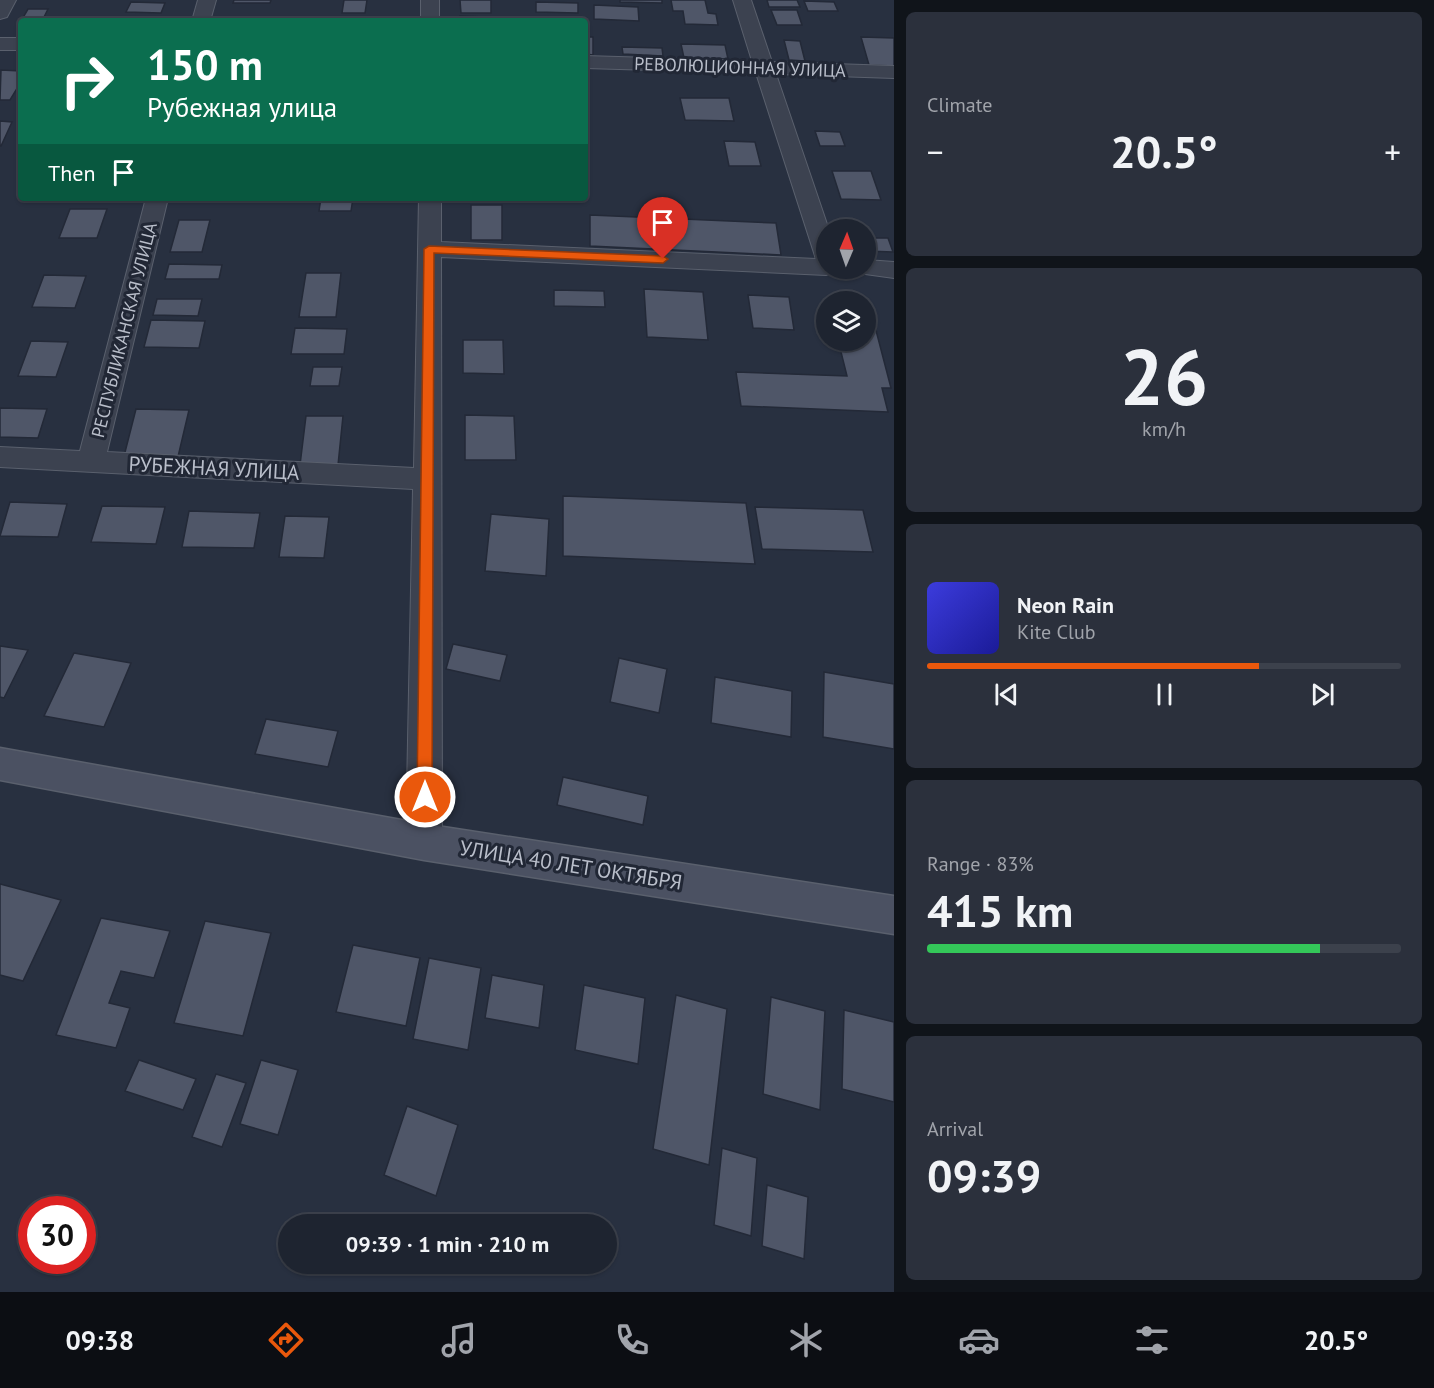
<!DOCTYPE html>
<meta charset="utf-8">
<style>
:root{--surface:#1e2430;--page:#2b303c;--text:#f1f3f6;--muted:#a1a4ab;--line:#3c414c;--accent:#ea580c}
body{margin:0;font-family:"PT Sans",sans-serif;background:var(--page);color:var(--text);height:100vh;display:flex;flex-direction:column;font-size:22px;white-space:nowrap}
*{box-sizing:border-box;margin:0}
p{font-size:20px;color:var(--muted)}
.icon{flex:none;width:33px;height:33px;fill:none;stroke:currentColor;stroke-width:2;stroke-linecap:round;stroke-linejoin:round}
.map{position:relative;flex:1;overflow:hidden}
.details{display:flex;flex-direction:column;gap:12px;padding:12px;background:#10141a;width:540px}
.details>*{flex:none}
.banner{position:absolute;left:18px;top:18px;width:570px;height:183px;border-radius:6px;box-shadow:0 2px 4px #0004,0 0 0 2px var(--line);background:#0b6e4f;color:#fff;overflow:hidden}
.needle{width:39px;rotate:2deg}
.fabs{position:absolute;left:816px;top:219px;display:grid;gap:12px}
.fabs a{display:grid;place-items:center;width:60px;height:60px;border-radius:50%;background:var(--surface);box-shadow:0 2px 4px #0004,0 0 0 2px var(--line);font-size:30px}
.speed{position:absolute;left:18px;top:1196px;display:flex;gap:12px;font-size:30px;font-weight:700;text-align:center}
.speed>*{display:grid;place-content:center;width:78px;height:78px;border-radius:50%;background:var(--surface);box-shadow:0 2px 4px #0004,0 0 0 2px var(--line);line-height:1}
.speed .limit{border:9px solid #d22;background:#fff;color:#111}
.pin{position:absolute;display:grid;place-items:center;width:51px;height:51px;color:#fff;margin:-62px -26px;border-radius:50% 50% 50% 0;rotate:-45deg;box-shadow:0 0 6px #0007}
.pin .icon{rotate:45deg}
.me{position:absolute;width:66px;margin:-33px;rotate:0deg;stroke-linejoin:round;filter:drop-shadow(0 0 4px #0008)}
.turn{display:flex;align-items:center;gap:21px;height:126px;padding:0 30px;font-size:27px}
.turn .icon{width:78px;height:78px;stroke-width:2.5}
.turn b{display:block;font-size:42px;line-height:51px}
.then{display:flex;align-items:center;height:57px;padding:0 30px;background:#0003;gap:12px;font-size:22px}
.big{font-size:45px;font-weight:700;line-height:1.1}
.details .tile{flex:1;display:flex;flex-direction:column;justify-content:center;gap:9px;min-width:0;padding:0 21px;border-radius:9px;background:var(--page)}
.details .dial{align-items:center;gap:0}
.dial b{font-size:78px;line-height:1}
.song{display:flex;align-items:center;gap:18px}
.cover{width:72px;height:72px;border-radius:9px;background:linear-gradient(135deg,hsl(240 70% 55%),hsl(240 70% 35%))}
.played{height:6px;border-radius:3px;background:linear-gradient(90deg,var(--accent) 70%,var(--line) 70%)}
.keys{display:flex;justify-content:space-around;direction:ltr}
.heat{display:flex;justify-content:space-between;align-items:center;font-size:33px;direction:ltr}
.charge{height:9px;border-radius:4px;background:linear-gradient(90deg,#34c759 83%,var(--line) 0)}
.trip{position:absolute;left:278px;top:1214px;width:339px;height:60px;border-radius:30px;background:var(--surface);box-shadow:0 2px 4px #0004,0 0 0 2px var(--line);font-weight:700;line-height:60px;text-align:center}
.tab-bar{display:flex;height:96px;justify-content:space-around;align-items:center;background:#0c0e13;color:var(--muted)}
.tab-bar .icon{width:42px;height:42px}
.tab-bar .selected{color:var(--accent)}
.tab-bar b{font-size:27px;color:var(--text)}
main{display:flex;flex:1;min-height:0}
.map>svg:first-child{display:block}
.building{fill:#4f5668;stroke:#232937;stroke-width:1.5}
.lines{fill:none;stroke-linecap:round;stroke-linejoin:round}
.street-casing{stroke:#5a606d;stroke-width:2}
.secondary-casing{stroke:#5a606d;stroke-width:3}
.street{fill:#3c4250;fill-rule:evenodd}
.secondary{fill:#4b5162;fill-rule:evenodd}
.route{fill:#ea580c;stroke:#983908;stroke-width:1.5}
.labels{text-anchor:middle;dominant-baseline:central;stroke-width:6;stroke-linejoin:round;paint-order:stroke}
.far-street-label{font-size:18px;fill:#b9beca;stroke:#212735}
.street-label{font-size:21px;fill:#b9beca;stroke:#212735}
</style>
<main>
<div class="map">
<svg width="894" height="1292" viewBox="0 0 894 1292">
<rect width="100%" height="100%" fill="#283040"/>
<g class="building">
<path d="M234 0H271L270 3H233Z"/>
<path d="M344 0H367L365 13H342Z"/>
<path d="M460 0H491V13H461Z"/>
<path d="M620 0H662V3L620 2Z"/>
<path d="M671 0H705L708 13 716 14 718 25 685 24 683 11H673Z"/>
<path d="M767 0H797L800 7H769Z"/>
<path d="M804 1 834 2 838 11H808Z"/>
<path d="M131 2 165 3 161 13 126 12Z"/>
<path d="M536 2 578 3V13L536 12Z"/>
<path d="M594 5 638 7 639 21 594 19Z"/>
<path d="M28 9H48L42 21H21Z"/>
<path d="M771 10H797L802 25H777Z"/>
<path d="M460 16 531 19V21H460Z"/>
<path d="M88 19H163L87 21Z"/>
<path d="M585 37H593V55L585 54Z"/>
<path d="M861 37 894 38V66L869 65Z"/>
<path d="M784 40 800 41 805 61 789 60Z"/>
<path d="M681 44 725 45 728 59 684 58Z"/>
<path d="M622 47 662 48 663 56 623 54Z"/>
<path d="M1 70 21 71V82L10 100H0Z"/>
<path d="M680 98H729L734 121 685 120Z"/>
<path d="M0 121 12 122 1 146H0Z"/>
<path d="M815 131 840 132 845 146H820Z"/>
<path d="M724 141 755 142 761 166H729Z"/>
<path d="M832 171H871L881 200 841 199Z"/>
<path d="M182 198H216L215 201H181Z"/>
<path d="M321 198H353L351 211H319Z"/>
<rect x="471" y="205" width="31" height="35"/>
<path d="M70 209H107L97 238H59Z"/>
<path d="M590 215 776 223 781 255 590 246Z"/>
<path d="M179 220H210L202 252H170Z"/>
<path d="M866 238H888L893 252 866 251Z"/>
<path d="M169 264 222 265 219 279H165Z"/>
<path d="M306 273H341L336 317H299Z"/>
<path d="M44 275 86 276 75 308 32 307Z"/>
<path d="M644 289 703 292 708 340 647 337Z"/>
<path d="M554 290 604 291 605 307 554 306Z"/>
<path d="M748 295 789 297 794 330 753 328Z"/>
<path d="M157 299H202L198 316 153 315Z"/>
<path d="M866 314 872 315 891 388H882L888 412 741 406 736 372 847 376 838 340H866Z"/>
<path d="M151 320 205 321 199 348 144 347Z"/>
<path d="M295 328 347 329 344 354H291Z"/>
<path d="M463 340H503L504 374 463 373Z"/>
<path d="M31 341 68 342 56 377 18 376Z"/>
<path d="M313 367H342L339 386H310Z"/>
<path d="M0 408 47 409 38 438 0 437Z"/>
<path d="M136 409 189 410 177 461 123 460Z"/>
<path d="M465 415 514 416 516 460H465Z"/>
<path d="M306 416H343L338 465H300Z"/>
<path d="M563 496 746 503 755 564 563 556Z"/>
<path d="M10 502 67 504 58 537 0 536Z"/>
<path d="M102 506 165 507 156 544 91 542Z"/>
<path d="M755 507 863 510 873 552 762 549Z"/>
<path d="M189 511 260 513 254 548 182 547Z"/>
<path d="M491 514 549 519 546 576 485 571Z"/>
<path d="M285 516 329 517 324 558 279 557Z"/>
<path d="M453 644 507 655 500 681 446 669Z"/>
<path d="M0 646 28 650 4 698 0 697Z"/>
<path d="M74 653 131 663 104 727 44 716Z"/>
<path d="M619 658 667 669 659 713 610 702Z"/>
<path d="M824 672 894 684V749L823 737Z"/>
<path d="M715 677 792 691 791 737 711 723Z"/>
<path d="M266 719 338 731 328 767 255 754Z"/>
<path d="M563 777 648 796 643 825 557 805Z"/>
<path d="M0 884 61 900 23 981 0 975Z"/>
<path d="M101 918 170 931 154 978 121 971 109 1003 130 1008 116 1048 56 1035Z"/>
<path d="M205 921 271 933 243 1036 174 1023Z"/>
<path d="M353 945 420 958 406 1026 336 1012Z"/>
<path d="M429 958 481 968 468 1050 413 1039Z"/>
<path d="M492 975 544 985 539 1028 485 1018Z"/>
<path d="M584 985 645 998 638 1064 575 1050Z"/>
<path d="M676 995 727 1009 709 1165 653 1149Z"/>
<path d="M771 997 825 1011 820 1110 763 1094Z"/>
<path d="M844 1010 894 1022V1102L842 1089Z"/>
<path d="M139 1060 196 1079 183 1110 125 1091Z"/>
<path d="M261 1060 298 1070 278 1135 240 1124Z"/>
<path d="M216 1074 246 1083 222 1147 192 1137Z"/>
<path d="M407 1106 458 1125 436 1196 384 1175Z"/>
<path d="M722 1148 757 1158 751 1236 714 1225Z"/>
<path d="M767 1185 808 1197 804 1259 762 1246Z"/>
</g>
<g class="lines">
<defs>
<g id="street">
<path d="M0 0H16L7 17 0 19Z"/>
<path d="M198 0H216L210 21H192Z"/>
<rect x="421" y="0" width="18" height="21"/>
<path d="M733 0H751L772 62 894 66V78L776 74 829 230H826V268H837L834 272 826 275 441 257 442 842 437 854 424 859 411 854 406 842 413 489 0 467V447L80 451 146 198H168L107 452 414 468 419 198H441V242L816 259 756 73 585 68V56L752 61Z"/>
<rect x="0" y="38" width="21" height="12"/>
<path d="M866 260 894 262V278L858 273 854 268H866Z"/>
</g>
<path id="secondary" d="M0 748 424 824 894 896V934L424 860 0 780Z"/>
</defs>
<use href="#street" class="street-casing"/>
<use href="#secondary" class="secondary-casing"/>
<use href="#street" class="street"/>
<use href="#secondary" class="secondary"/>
</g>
<path class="route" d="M429 246 663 256 668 259 663 263 434 253 432 797 430 802 425 804 419 802 417 797 424 249Z"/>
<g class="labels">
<g class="far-street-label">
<text transform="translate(740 67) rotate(2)">РЕВОЛЮЦИОННАЯ УЛИЦА</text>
<text transform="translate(124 330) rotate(-76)">РЕСПУБЛИКАНСКАЯ УЛИЦА</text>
</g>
<g class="street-label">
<text transform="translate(214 468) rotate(3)">РУБЕЖНАЯ УЛИЦА</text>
<text transform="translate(571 865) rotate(9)">УЛИЦА 40 ЛЕТ ОКТЯБРЯ</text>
</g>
</g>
</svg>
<div class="fabs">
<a><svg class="needle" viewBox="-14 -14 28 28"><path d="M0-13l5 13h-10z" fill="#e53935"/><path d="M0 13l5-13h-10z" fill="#a1a4ab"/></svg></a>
<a><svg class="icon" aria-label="layers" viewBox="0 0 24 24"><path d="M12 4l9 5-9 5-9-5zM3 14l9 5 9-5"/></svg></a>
</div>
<div class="speed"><div class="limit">30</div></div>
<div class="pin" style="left:663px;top:259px;background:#d93025"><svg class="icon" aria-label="arrive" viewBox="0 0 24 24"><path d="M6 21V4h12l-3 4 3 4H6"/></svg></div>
<svg class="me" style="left:425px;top:797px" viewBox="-20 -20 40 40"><circle r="17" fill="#ea580c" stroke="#fff" stroke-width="3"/><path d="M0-11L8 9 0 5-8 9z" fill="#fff"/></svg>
<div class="trip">09:39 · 1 min · 210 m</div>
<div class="banner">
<div class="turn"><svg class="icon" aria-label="right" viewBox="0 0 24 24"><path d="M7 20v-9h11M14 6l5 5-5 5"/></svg><div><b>150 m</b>Рубежная улица</div></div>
<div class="then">Then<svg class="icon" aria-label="arrive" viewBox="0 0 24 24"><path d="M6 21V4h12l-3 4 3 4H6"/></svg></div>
</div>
</div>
<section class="details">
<div class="tile"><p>Climate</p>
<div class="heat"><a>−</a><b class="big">20.5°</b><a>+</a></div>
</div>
<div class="tile dial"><b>26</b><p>km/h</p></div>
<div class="tile">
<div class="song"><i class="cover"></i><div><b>Neon Rain</b><p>Kite Club</p></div></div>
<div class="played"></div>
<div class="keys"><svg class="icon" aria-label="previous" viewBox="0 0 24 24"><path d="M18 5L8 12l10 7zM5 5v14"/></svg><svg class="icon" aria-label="pause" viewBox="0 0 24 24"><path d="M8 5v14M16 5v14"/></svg><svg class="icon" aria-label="next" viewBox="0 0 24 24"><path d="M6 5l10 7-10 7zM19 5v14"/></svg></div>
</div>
<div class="tile"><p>Range · 83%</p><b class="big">415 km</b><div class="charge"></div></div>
<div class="tile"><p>Arrival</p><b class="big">09:39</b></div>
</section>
</main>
<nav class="tab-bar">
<b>09:38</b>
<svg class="icon selected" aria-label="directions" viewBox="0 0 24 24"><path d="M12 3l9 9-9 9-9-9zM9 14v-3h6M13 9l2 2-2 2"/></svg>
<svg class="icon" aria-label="music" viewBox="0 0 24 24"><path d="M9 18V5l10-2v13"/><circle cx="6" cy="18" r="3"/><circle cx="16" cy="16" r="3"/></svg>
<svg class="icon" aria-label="phone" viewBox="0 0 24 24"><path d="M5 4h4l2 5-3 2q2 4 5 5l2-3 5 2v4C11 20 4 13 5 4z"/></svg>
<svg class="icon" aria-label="climate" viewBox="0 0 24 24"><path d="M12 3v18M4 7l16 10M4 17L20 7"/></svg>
<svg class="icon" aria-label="car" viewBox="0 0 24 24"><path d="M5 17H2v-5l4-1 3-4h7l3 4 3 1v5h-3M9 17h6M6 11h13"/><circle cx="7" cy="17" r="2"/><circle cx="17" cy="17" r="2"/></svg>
<svg class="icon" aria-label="filters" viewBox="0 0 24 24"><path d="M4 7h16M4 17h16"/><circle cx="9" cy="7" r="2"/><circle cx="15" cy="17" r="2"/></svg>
<b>20.5°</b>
</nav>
